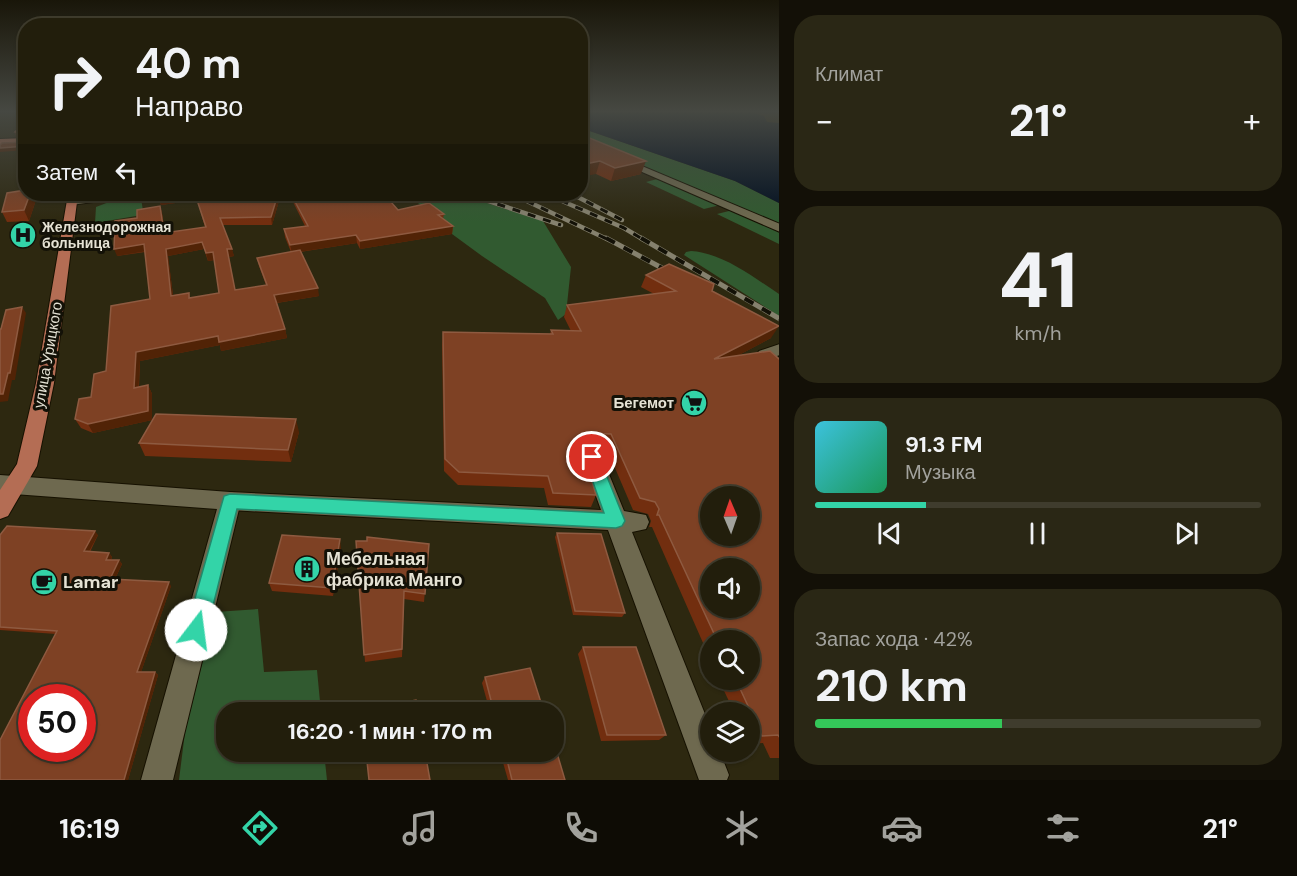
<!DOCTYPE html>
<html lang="ru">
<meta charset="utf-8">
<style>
:root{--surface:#221e0c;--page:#2a2715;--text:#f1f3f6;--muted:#a2a29d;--line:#3f3c2d;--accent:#33d4a8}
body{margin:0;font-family:"DM Sans",sans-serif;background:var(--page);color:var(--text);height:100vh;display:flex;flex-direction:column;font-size:22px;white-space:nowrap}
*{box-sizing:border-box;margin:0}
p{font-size:20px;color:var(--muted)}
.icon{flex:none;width:33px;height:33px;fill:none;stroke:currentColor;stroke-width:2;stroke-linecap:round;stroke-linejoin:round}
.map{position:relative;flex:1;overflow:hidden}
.sheet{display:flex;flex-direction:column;gap:15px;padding:15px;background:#131007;width:518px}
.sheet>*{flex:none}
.hud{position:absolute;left:18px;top:18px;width:570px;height:183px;border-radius:24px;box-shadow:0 2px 4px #0004,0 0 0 2px var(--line);background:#221e0c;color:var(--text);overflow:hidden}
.needle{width:39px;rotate:358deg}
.controls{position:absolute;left:700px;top:486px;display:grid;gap:12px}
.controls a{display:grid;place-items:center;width:60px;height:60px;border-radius:50%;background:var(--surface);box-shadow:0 2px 4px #0004,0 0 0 2px var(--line);font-size:30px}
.speed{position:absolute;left:18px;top:684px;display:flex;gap:12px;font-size:30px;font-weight:700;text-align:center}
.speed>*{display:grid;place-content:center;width:78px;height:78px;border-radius:50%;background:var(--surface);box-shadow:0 2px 4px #0004,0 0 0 2px var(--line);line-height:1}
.speed .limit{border:9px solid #d22;background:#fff;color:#111}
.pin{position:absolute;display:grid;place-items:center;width:51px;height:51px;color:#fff;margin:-26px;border:3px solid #fff;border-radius:50%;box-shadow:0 2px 6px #0007}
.me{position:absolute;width:66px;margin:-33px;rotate:15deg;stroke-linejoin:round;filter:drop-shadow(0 0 4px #0008)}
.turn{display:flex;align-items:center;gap:21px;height:126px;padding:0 18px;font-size:27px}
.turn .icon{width:78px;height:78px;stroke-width:2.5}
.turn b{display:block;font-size:42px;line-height:51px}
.then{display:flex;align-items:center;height:57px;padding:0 18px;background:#0003;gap:12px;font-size:22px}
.big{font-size:45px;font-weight:700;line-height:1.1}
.sheet .tile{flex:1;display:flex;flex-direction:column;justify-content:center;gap:9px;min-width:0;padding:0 21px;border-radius:24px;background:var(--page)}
.sheet .dial{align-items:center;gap:0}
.dial b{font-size:78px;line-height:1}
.song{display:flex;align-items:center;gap:18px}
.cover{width:72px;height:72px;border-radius:9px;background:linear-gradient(135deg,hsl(190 70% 55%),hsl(150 70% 35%))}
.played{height:6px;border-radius:3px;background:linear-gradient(90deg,var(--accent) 25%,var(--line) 25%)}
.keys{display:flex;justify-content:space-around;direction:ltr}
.heat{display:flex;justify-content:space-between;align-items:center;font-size:33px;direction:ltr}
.charge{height:9px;border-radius:4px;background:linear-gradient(90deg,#34c759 42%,var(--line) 0)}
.trip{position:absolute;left:216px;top:702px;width:348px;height:60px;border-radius:24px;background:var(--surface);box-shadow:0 2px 4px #0004,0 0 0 2px var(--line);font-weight:700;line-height:60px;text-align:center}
.tab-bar{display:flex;height:96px;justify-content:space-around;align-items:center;background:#0e0c05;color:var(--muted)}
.tab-bar .icon{width:42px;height:42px}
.tab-bar .selected{color:var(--accent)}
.tab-bar b{font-size:27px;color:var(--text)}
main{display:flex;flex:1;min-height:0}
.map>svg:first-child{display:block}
.green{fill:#315a30}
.water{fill:#010f21}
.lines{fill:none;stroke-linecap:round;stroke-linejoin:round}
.street-casing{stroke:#161100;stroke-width:2}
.secondary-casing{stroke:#161100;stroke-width:2}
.primary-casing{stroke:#161100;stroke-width:2}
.street{fill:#6e694f;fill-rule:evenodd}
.secondary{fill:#6e694f;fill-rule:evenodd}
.primary{fill:#b46d54;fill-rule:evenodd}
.rail-far1-casing{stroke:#85816e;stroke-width:4.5}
.rail-casing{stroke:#85816e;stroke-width:5}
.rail-far1{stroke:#131107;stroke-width:3;stroke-dasharray:8;stroke-linecap:butt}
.rail{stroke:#131107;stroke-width:4;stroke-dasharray:10;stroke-linecap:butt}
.wall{fill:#722e0f;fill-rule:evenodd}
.shaded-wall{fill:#512306}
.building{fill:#7e4124;stroke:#8e5a40;stroke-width:1.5;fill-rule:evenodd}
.route{fill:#33d4a8;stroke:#218a6d;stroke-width:1.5}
.labels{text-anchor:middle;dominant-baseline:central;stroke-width:6;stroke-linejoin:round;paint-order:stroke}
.far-poi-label{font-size:14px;font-weight:bold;fill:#e5e2d4;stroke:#131107;text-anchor:start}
.street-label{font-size:15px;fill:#e5e2d4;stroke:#131107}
.poi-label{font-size:15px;font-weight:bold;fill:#e5e2d4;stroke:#131107;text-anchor:end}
.near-poi-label{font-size:18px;font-weight:bold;fill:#e5e2d4;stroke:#131107;text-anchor:start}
</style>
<main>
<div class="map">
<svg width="780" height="780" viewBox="0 0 780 780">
<rect width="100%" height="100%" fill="#2d2810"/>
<g class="green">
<path d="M581 128 735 181 779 203V225L581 139Z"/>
<path d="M661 178 720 205 704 209 646 182Z"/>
<path d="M399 194H459L543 221 571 267 566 314 558 320 545 298 482 256 437 223 442 221 418 203Z"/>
<path d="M141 198 143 211 136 216 95 223 96 207 109 202Z"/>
<path d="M733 210 779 232V244L717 214Z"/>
<path d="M691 251C723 253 753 277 779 294V316L684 255 686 252Z"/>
<path d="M258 609 264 672 317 670 321 712H226V752H324L327 780H179L185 732 215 612Z"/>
</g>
<path class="water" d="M581 112H750L764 116 767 122 779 123V203L735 181 581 128Z"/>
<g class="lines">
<defs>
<g id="street">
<path d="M580 140 780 224V232L580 145Z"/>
<path d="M110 194H135L130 197 71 205 66 202 71 199Z"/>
<path d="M780 344V355L777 356 780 359V373L774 372 757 355 759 351Z"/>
<path d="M592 449 599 451 602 457 624 511 646 515 649 522 646 529 632 532 711 729V752H720L729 775 727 780H699L608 530 230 510 222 508 219 501 222 494 230 492 601 510 582 457 585 451Z"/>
</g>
<path id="secondary" d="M0 475 230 492 238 494 241 501 173 780H141L217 509 0 493Z"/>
<g id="primary">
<path d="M26 138V144L0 145V139Z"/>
<path d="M68 194H78L54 383 37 466 8 516 0 519V490L17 464 36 383Z"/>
</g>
</defs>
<use href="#street" class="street-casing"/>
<use href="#secondary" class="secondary-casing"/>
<use href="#primary" class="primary-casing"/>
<use href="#street" class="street"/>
<use href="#secondary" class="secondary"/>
<use href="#primary" class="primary"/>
<defs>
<g id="rail-far1">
<path d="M467 194 561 225"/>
<path d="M512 194 609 240"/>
<path d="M546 194 624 228 644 240"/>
<path d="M572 194 622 220"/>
</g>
<g id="rail">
<path d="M606 238 675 275"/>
<path d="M641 238 780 319"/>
</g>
</defs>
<use href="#rail-far1" class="rail-far1-casing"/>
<use href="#rail" class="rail-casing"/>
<use href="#rail-far1" class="rail-far1"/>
<use href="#rail" class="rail"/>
</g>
<g class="wall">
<path d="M26 129V136H16L15 132Z"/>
<path d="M582 135 641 174 611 181 596 174Z"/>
<path d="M26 194H33L36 200 29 221 7 222 2 212Z"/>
<path d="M157 194H281L272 225H223L234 256 229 257 235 290 266 285 259 266 257 258 291 252 285 237 284 229 305 226 289 194H384L398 210 444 214 443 219 453 226 452 234 360 249 357 243 300 252 319 296 277 303 285 329 287 338 221 351 220 345 140 361 139 387 148 385 152 394V420L93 433 81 428 75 419 91 397 150 299 145 252 117 256 137 218 160 206 162 213 165 233 205 227 197 200 161 205ZM204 249 208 261 214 260 219 293 190 298 189 293 173 295 168 256Z"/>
<path d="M646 275 712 291 771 338 737 356 780 360V758H770L763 743 750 744V712H734L719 680H750V640H711V661L652 527H649L651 521 648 514 633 510 606 447 582 446 596 495 591 507 548 505 544 488 458 485 444 471 442 345 443 332 550 334 551 330 571 331 564 317 567 305 654 294 641 287Z"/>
<path d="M299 432 291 462 145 456 139 443Z"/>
<path d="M557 533 625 613 622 617 573 615 555 537Z"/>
<path d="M0 535H98L90 552 109 553 112 557 111 560H119L122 564 115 579 171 586 141 672H155L158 675 128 780 56 634 0 630Z"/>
<path d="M356 541 429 544 424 602 404 599 402 657 365 662Z"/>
<path d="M341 548 333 596 272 591 269 583Z"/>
<path d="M583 647 666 735 659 740 601 741 578 654Z"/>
<path d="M485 677 544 712H490L482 683Z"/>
<path d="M500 752H554L565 780H508Z"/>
</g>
<g class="shaded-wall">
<path d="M26 146V150L0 152V148Z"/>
<path d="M600 161 596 174 580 177V165Z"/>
<path d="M646 161 641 174 611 181 615 168Z"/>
<path d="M30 194H33L36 200 29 221 24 210Z"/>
<path d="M192 194H195L197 200 161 205 158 198Z"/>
<path d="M278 194H281L272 225 271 217Z"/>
<path d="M160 206 162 213 166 241 164 233Z"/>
<path d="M453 226 452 234 360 249V241Z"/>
<path d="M356 235 357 243 292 253 290 245Z"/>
<path d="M202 242 204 249 168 256 174 304 171 296 166 249Z"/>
<path d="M144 244 147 251 117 256 114 249Z"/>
<path d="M227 249H232L234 256 229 257Z"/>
<path d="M213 252 215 260 208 261 206 253Z"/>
<path d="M318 288 319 296 276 303 274 295Z"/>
<path d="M22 307 26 313 15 380H12L8 401 0 402V394Z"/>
<path d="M779 326 771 338 707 372 714 359Z"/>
<path d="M285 329 287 338 221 351 220 345 140 361 138 397 134 388 136 352 218 336Z"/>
<path d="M148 385 152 394V420L93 433 88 424Z"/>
<path d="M296 419 299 432 291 462 288 450Z"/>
<path d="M95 531 98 535 87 555 84 551Z"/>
<path d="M340 539 341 548 333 596 332 588Z"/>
<path d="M109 553 112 557 109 564 106 560Z"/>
<path d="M119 560 122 564 113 583 110 579Z"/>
<path d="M169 582 171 586 140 675 137 672Z"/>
<path d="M155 672 158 675 128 780H124Z"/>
</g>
<g class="building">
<path d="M18 129H26V133L15 132Z"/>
<path d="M580 130 582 135 646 161 615 168 600 161 580 165Z"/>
<path d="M26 142V146L0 148V145L2 143Z"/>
<path d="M26 190V194H30L24 210 2 212 7 193Z"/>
<path d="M157 194H192L158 198Z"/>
<path d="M195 194H278L271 217 220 218 232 249H227L235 290 267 285 257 258 300 250 318 288 274 295 285 329 219 342 218 336 136 352 134 388 148 385V411L88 424 75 419 79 399 91 397 94 374 106 371 111 306 150 299 144 244 114 249 115 221 137 218V210L160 206 164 233 206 227ZM202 242 206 253 213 252 219 293 189 298V293L171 296 166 249Z"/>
<path d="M291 194H384L398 210 429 203 444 214 438 215 453 226 360 241 356 235 290 245 284 229 308 226Z"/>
<path d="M669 264 714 284 712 291 779 326 714 359 770 351 780 360V738L778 735 762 736 736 680H750V640H717L659 515H657L659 509 655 502 640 498 611 434 582 433 584 437H579L596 495 553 493 548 476 459 472 445 459 443 332 553 334 551 330 581 331 567 305 676 291 646 275ZM711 496H750V536H711ZM711 568H750V608H711Z"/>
<path d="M22 307 10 373H8L3 394H0V329H1L6 310Z"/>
<path d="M156 414 296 419 288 450 139 443Z"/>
<path d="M7 526 95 531 84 551 109 553 106 560H119L110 579 169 582 137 672H155L124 780H0V740L57 631 0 627V535ZM32 698H82V748H32Z"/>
<path d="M557 533 601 534 625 613 575 611Z"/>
<path d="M282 535 340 539 332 588 269 583Z"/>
<path d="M367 537 429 544 425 594 404 591 402 649 364 655 356 541H367Z"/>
<path d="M583 647H636L666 735H607Z"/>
<path d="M530 668 544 712H494L485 677Z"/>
<path d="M416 700 418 712H361V710Z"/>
<path d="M554 743 565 780H512L505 752H554Z"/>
<path d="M366 752H425L430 780H369Z"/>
</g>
<linearGradient id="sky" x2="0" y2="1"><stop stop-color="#191609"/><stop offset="0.5" stop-color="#464842"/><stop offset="1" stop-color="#464842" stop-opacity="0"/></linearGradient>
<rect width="780" height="222" fill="url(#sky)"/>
<path class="route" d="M592 451 597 453 599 457 625 521 622 526 616 528 237 509 207 630 204 637 196 640 189 637 186 630 224 496 230 494 604 513 584 457 586 453Z"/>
<defs>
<symbol id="hospital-disc" viewBox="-11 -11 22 22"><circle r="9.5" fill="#33d4a8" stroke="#131107"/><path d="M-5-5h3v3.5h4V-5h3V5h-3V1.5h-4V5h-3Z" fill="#111"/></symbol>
<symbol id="supermarket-disc" viewBox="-11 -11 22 22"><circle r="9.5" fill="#33d4a8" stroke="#131107"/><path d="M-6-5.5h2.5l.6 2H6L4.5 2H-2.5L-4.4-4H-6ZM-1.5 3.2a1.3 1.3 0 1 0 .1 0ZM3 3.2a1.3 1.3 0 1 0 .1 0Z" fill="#111"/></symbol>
<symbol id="building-disc" viewBox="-11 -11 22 22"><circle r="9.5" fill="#33d4a8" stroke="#131107"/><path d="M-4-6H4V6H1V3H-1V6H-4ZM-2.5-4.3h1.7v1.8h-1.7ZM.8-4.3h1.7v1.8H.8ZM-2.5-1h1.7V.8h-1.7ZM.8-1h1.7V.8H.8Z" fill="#111"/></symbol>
<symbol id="cafe-disc" viewBox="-11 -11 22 22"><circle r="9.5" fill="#33d4a8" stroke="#131107"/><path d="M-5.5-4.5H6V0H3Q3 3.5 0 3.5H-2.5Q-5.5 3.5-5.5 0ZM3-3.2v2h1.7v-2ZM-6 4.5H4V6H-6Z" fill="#111"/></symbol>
</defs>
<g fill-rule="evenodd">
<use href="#hospital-disc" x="8" y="220" width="30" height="30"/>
<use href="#supermarket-disc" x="679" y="388" width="30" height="30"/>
<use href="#building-disc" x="292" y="554" width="30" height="30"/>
<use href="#cafe-disc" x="29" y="567" width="30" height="30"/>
</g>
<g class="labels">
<g class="far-poi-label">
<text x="42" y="227">Железнодорожная<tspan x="42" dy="16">больница</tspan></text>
</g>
<g class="street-label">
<text transform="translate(48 355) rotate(-80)">улица Урицкого</text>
</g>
<g class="poi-label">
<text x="674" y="403">Бегемот</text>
</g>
<g class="near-poi-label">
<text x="326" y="559">Мебельная<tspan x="326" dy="21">фабрика Манго</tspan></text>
<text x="63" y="582">Lamar</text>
</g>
</g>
</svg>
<div class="controls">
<a><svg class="needle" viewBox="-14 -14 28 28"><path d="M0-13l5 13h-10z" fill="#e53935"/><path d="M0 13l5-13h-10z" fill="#a2a29d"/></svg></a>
<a><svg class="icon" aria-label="sound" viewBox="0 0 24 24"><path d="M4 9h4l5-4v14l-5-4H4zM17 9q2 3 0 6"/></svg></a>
<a><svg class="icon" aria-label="search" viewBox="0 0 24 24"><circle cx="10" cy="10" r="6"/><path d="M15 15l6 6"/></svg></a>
<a><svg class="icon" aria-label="layers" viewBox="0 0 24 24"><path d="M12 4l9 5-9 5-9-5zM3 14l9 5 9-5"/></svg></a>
</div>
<div class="speed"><div class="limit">50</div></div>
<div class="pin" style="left:592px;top:457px;background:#d93025"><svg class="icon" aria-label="arrive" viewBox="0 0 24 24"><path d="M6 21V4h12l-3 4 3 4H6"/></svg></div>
<svg class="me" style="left:196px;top:630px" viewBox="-20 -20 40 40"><circle r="19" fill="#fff"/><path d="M0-13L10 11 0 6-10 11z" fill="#33d4a8"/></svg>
<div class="trip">16:20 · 1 мин · 170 m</div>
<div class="hud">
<div class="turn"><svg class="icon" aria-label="right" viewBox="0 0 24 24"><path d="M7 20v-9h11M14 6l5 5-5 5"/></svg><div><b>40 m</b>Направо</div></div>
<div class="then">Затем<svg class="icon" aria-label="left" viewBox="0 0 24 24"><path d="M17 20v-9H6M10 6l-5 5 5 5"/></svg></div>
</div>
</div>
<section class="sheet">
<div class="tile"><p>Климат</p>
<div class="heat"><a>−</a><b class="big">21°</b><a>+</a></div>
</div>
<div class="tile dial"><b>41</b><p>km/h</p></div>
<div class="tile">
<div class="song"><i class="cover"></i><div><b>91.3 FM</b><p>Музыка</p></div></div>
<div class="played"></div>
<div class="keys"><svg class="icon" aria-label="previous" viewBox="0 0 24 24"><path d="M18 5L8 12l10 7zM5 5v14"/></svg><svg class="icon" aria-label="pause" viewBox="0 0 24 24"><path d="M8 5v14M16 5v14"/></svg><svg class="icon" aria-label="next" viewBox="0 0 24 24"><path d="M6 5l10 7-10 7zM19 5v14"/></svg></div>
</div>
<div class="tile"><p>Запас хода · 42%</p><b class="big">210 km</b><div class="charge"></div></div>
</section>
</main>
<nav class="tab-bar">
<b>16:19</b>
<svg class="icon selected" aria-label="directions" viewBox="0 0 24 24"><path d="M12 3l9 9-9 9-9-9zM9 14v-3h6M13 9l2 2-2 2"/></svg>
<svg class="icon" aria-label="music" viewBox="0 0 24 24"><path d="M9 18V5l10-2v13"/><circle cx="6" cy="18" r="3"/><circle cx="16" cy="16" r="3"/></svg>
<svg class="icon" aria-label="phone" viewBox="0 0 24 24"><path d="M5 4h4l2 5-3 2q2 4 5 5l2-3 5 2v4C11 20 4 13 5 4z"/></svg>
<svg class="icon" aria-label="climate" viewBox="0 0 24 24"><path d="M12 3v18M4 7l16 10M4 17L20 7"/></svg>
<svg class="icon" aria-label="car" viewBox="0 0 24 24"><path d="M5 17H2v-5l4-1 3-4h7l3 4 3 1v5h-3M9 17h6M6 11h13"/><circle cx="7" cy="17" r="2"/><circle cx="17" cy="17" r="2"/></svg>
<svg class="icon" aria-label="filters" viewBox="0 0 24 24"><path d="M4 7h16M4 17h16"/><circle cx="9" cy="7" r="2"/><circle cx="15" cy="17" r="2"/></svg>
<b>21°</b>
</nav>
